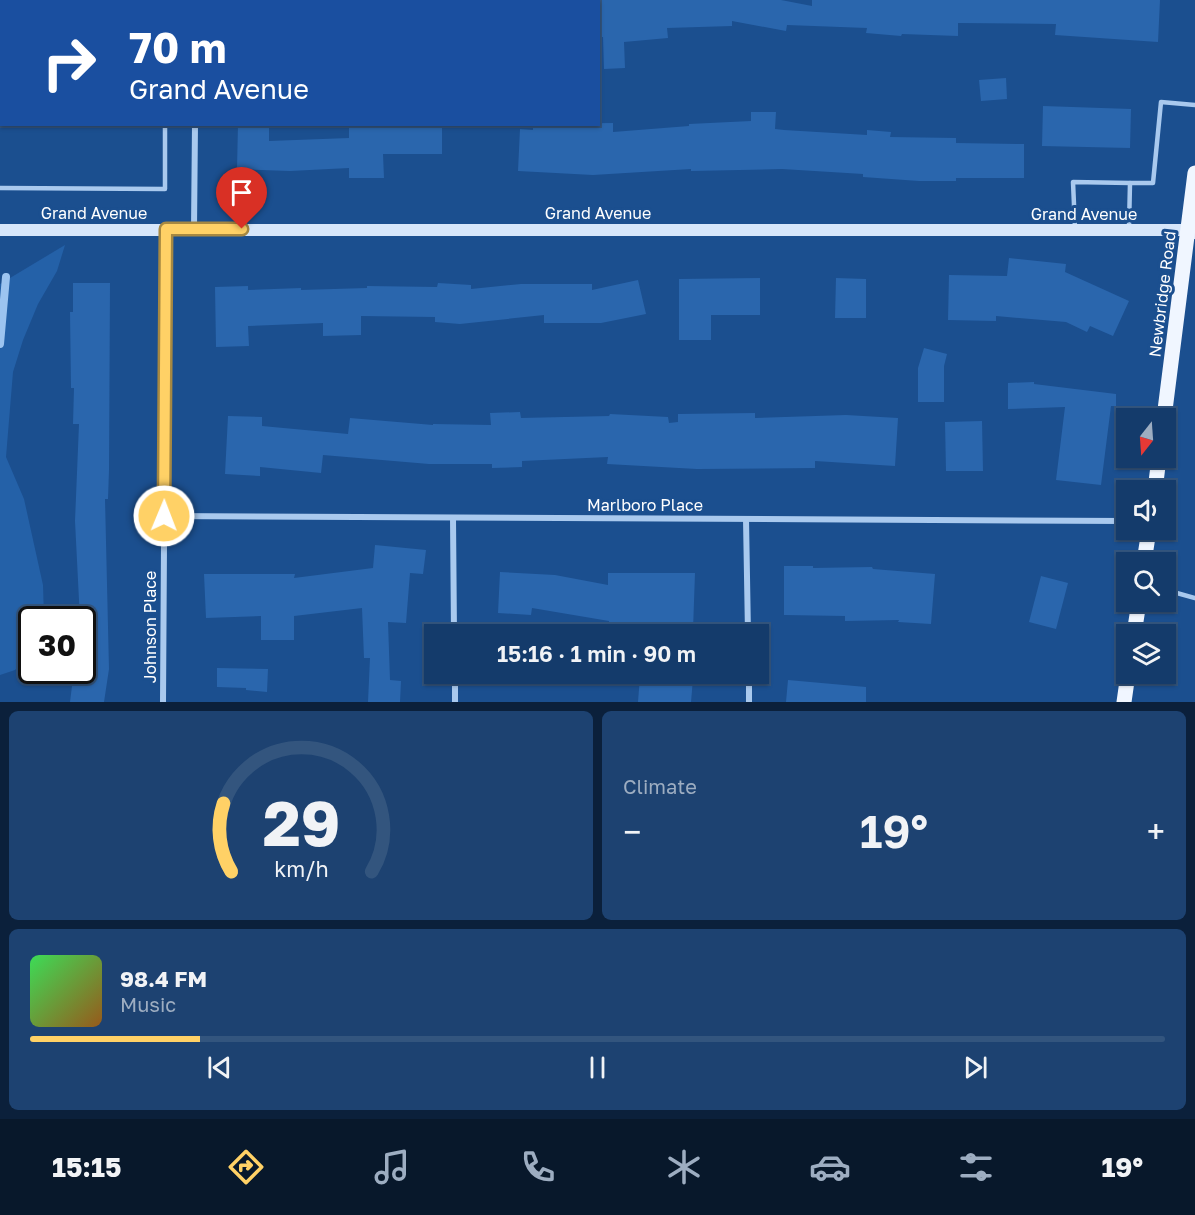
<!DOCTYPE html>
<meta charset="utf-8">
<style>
:root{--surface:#143b6b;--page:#1d4271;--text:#f1f3f6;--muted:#9dadc1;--line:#33557e;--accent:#ffd166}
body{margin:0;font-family:"Golos Text",sans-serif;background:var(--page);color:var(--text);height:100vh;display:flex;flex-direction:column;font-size:22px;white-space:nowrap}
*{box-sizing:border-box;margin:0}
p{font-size:20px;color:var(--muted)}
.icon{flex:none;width:33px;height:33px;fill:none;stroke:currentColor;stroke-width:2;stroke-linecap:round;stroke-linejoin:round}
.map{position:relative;height:702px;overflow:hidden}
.side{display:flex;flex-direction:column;gap:9px;padding:9px;background:#0b203b;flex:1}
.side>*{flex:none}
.guide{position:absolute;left:0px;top:0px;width:600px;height:126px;box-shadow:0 2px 4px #0004,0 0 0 2px var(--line);background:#1a4fa0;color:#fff;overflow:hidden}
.needle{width:39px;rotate:197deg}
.buttons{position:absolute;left:1116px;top:408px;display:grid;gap:12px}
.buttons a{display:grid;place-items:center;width:60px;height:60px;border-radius:0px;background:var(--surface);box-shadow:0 2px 4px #0004,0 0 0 2px var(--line);font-size:30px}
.speed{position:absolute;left:18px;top:606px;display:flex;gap:12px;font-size:30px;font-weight:700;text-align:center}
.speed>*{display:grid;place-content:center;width:78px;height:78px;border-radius:50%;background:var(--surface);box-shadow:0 2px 4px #0004,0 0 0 2px var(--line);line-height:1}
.speed .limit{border:3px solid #111;border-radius:9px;background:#fff;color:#111}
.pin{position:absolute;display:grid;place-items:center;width:51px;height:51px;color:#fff;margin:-62px -26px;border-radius:50% 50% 50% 0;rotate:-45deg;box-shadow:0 0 6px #0007}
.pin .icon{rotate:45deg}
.me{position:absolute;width:66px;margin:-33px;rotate:1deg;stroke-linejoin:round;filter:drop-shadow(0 0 4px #0008)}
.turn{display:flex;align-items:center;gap:21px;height:126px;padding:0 30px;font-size:27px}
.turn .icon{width:78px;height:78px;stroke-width:2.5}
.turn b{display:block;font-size:42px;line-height:51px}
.big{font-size:45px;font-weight:600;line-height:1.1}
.side .widget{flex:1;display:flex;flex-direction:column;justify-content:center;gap:9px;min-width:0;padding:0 21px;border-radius:9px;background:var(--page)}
.side .dial{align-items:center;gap:0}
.dial svg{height:156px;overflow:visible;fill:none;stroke:var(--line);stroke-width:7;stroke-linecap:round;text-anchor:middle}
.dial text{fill:var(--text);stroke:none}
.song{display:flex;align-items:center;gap:18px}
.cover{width:72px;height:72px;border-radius:9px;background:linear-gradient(135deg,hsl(130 70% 55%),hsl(30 70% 35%))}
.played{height:6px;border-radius:3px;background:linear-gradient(90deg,var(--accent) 15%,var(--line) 15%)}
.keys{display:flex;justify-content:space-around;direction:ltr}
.heat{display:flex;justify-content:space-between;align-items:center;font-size:33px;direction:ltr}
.side .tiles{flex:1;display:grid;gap:9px;grid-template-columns:1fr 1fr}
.widget:last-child{grid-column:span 2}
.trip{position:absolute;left:424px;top:624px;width:345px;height:60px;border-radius:0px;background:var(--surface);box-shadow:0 2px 4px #0004,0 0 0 2px var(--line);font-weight:600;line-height:60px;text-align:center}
.dock{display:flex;height:96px;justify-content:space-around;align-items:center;background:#08182b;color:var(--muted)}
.dock .icon{width:42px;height:42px}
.dock .selected{color:var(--accent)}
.dock b{font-size:27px;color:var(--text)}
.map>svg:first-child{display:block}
.green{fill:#2461a8}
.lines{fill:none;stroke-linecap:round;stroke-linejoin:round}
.stream{stroke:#9cc4f0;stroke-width:8}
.building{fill:#2a66ad}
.lane{stroke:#a9c9ee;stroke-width:4.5}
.street{stroke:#a9c9ee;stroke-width:6}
.secondary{stroke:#d6e6fa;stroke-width:12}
.primary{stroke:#f0f6ff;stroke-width:15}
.route-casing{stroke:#a68842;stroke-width:15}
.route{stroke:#ffd166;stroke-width:10}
.labels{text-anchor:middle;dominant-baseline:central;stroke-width:6;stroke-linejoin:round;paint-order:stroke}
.street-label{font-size:16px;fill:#fff;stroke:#1b4f8f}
</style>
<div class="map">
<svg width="1195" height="702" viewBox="0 0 1195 702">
<rect width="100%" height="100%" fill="#1b4f8f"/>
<path class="green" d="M65 245 57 271 38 304 23 340 13 372 6 457 24 499 43 585 44 618 32 620 31 653 15 670 0 675V284Z"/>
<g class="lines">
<path class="stream" d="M0 344 6 277"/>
</g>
<g class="building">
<path d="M598 0H781L812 6V0H1160L1158 42 1055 35 1056 24 958 23V36L902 34 901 36 866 33 867 28 787 25 786 31 732 21V26L667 28 668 38 624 42 625 68 604 69 603 37H598Z"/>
<path d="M1006 78 1007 99 981 101 979 80Z"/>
<path d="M1043 106 1131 109 1130 148 1042 146Z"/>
<path d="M751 112H776L775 129 784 130 867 135V130L891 132 890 137 956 138V143L1024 144V178H956V181H919L863 177V174L782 169 691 171V169L593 175 518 171 520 129 533 130V124L613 123V132L689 126V124L751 121Z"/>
<path d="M238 124H269V141L349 138V124H442V154H383L384 178H349V168L290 171 237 169Z"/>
<path d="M1009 258 1066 264 1065 272 1129 301 1113 336 1090 326 1087 332 1066 322 996 316V321L948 320 949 275 1007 276Z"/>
<path d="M760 278V315H711V340H679V279Z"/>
<path d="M836 278 866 279V318H835Z"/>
<path d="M638 280 646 314 601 323H544V315L460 324 435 322V317L361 316V335L323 336V323L248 326 249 346 216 347 215 287 248 286V290L301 288V290L367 288V286L437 287 438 283 471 285V289L521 284H592V290Z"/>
<path d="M73 283H110L109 470 108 499H105L109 669 104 702H70L74 670H82V620H80L75 521 79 424H73L74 388H71L70 312H73Z"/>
<path d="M924 348 947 354 944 366V402H918V368Z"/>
<path d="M1034 382V384L1116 394V406H1111L1101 485 1056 480 1065 407 1008 409V383Z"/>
<path d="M520 412 521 418 609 416 610 414 668 417 669 423 678 422V414L755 413V418L846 415 898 418 895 466 815 461V468L697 469 607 464 608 457 522 461V467L492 468V464H429L323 455 321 473 260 467V476L225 474 228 416 262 417V426L348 434 350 418 433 425V424L491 425 490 413Z"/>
<path d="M982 421 983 471H946L945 422Z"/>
<path d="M375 545 426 550 423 574 410 573 406 623 388 622 390 680 401 681 400 702H368L370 658H364L362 608 294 616V640H261V616L206 618 204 574H295L294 578 373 568Z"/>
<path d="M784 566H813V568L872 567 873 569 935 574 931 624 898 622 899 620 845 621V616L784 615Z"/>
<path d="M500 572 555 575 608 585V573H695L693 630 640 628V630H609V621L532 608 531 615 498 613Z"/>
<path d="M1041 576 1068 583 1056 629 1029 622Z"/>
<path d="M217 668 268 669 267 692 246 690V688L217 687Z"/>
<path d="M640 676 693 679 691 702H638Z"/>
<path d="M788 680 866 687V702H786Z"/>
</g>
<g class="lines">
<g class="lane">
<path d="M164 0V2"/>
<path d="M1130 183H1153L1161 102 1195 105"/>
<path d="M0 188 165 189V124"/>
<path d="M1075 228 1073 182 1130 183 1129 227"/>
<path d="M1166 590 1195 598"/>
</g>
<g class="street">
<path d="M196 2V0"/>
<path d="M194 229 195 124"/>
<path d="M164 516 1126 521"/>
<path d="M453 518 454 634"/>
<path d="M746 519 748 634"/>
<path d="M455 674V702"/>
<path d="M749 674V702"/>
<path d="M163 702 166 229"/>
</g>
<path class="secondary" d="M0 230H1188L1195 233"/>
<g class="primary">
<path d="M1164 418 1195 173"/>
<path d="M1155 490 1159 458"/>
<path d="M1144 562 1149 530"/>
<path d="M1134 634 1139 602"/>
<path d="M1124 702 1128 674"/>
</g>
</g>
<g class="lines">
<defs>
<path id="route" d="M164 516 166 229H242"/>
</defs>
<use href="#route" class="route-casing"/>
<use href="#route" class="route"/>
</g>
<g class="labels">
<g class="street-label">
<text x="94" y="213">Grand Avenue</text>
<text x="598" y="213">Grand Avenue</text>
<text x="1084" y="214">Grand Avenue</text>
<text transform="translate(1162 294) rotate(-83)">Newbridge Road</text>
<text x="645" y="505">Marlboro Place</text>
<text transform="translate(150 627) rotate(-90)">Johnson Place</text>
</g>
</g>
</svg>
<div class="buttons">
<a><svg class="needle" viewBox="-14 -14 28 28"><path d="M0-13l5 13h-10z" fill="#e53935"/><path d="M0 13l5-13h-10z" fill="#9dadc1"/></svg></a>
<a><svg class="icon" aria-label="sound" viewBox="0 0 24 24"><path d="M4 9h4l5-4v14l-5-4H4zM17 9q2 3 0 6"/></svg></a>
<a><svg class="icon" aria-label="search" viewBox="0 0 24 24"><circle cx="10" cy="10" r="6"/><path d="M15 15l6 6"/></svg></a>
<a><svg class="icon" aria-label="layers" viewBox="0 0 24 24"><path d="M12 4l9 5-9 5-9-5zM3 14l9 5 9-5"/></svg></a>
</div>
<div class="speed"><div class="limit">30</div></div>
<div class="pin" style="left:242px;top:229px;background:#d93025"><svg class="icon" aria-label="arrive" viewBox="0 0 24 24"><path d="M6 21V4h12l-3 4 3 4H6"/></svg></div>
<svg class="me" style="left:164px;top:516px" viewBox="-20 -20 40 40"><circle r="17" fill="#ffd166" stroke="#fff" stroke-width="3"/><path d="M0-11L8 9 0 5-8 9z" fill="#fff"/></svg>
<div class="trip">15:16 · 1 min · 90 m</div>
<div class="guide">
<div class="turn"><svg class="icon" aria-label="right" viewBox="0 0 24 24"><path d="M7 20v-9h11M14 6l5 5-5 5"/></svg><div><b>70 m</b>Grand Avenue</div></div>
</div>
</div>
<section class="side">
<div class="tiles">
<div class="widget dial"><svg viewBox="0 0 100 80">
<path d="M14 69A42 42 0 1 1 86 69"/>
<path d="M14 69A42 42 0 0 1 10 34" stroke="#ffd166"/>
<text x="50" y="56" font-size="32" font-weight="700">29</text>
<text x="50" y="72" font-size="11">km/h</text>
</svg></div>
<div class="widget"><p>Climate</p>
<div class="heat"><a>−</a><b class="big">19°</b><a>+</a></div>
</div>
<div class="widget">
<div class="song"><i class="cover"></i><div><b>98.4 FM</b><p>Music</p></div></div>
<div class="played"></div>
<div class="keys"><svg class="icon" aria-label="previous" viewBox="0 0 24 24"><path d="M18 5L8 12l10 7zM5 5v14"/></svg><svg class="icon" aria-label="pause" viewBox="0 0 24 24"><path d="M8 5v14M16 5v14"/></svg><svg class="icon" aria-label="next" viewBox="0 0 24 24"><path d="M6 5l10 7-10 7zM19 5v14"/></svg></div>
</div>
</div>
</section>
<nav class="dock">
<b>15:15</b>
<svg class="icon selected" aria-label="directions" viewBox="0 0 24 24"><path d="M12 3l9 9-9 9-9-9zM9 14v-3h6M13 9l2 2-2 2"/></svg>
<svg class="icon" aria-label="music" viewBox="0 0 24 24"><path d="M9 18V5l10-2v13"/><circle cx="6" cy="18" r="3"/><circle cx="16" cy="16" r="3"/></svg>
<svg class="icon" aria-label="phone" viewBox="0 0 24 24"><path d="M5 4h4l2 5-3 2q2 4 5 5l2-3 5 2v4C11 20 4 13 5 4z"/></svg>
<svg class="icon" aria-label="climate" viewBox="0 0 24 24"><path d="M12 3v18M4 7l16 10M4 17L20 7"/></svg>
<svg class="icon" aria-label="car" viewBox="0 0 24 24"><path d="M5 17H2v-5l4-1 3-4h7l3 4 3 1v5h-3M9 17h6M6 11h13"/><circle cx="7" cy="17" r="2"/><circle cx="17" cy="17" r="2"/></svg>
<svg class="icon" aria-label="filters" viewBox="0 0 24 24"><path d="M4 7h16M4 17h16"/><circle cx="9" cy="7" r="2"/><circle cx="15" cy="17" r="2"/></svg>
<b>19°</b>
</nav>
